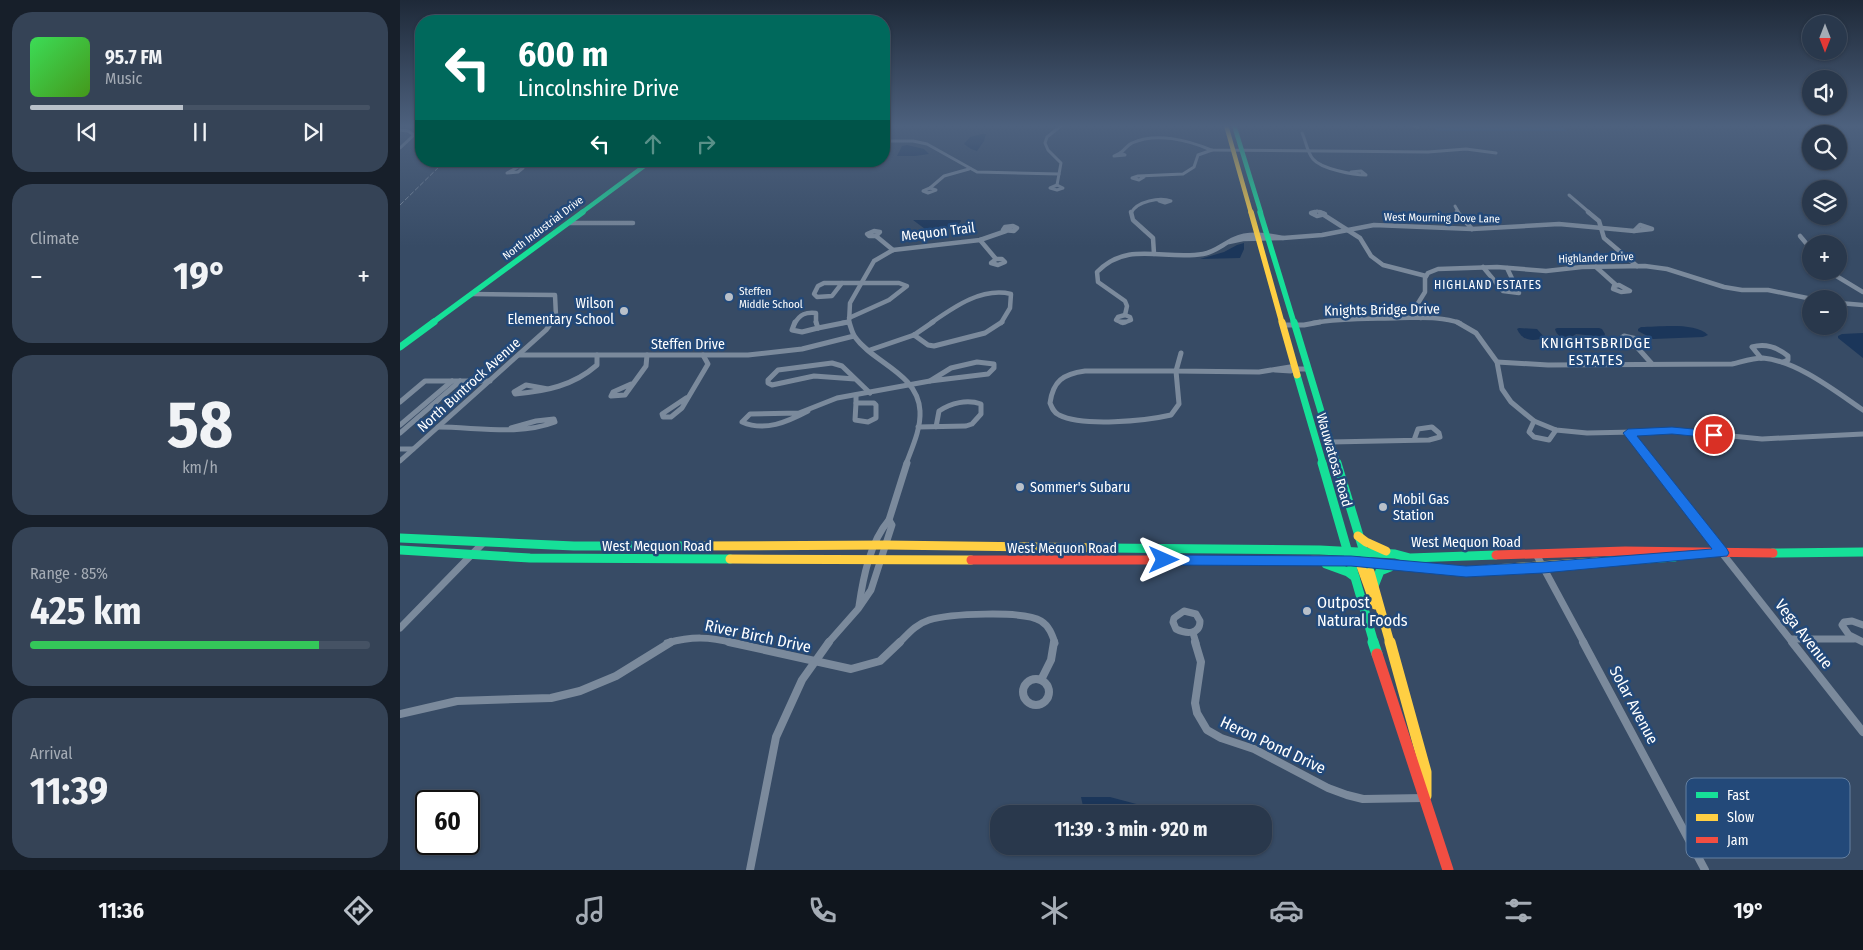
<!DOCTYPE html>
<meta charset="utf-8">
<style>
:root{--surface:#29384c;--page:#354356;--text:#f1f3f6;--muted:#a5acb5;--line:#455264;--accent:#b9c0c9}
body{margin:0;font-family:"Fira Sans Condensed",sans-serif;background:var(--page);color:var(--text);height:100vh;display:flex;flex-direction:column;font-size:19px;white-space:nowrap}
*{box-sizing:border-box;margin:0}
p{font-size:16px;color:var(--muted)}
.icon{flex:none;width:28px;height:28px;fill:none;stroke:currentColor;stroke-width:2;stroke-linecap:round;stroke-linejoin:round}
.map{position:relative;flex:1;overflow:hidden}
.drawer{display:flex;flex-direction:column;gap:12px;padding:12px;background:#171f2a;width:400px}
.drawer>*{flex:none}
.banner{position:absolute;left:15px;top:15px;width:475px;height:152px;border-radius:20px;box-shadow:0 1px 4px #0004,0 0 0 1px var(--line);background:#00695c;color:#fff;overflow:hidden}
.needle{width:32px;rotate:180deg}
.controls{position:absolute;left:1402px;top:15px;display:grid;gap:10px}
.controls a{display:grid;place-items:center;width:45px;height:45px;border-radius:50%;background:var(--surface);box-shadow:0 1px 4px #0004,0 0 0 1px var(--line);font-size:25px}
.speed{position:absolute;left:15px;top:790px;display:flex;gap:10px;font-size:25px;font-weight:700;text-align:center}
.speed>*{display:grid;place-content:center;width:65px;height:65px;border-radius:50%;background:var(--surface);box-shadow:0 1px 4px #0004,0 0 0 1px var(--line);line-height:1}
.speed .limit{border:2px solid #111;border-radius:8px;background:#fff;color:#111}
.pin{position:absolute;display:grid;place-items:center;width:42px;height:42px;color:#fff;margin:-21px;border:2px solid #fff;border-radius:50%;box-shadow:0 1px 5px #0007}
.me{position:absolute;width:55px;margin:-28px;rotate:90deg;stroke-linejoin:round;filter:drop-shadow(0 0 4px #0008)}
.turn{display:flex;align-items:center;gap:18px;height:105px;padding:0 20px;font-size:22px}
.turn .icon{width:65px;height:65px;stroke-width:2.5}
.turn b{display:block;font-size:35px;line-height:42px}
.lanes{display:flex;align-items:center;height:48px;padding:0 20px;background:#0003;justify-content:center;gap:25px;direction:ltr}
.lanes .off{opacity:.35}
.big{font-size:38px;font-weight:700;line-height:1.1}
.drawer .widget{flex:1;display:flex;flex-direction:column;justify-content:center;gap:8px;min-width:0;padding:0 18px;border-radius:20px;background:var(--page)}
.drawer .dial{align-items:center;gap:0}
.dial b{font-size:65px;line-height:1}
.song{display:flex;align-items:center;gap:15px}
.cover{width:60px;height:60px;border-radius:8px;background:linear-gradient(135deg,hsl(130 70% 55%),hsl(100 70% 35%))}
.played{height:5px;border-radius:2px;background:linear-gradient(90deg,var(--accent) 45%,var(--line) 45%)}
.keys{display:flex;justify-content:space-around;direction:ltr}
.heat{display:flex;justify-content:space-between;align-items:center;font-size:28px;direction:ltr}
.charge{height:8px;border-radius:4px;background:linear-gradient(90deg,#34c759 85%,var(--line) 0)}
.trip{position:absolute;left:590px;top:805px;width:282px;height:50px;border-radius:20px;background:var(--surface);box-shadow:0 1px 4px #0004,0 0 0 1px var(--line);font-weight:700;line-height:50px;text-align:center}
.menu{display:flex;height:80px;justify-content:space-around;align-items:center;background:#10161e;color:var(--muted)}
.menu .icon{width:35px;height:35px}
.menu .active{color:var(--accent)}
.menu b{font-size:22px;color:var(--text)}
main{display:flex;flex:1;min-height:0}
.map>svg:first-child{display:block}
.green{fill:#2e598a}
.water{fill:#1b365a}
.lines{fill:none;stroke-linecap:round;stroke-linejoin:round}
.street-far4{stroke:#7b8a9c;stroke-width:3}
.street-far3{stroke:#7b8a9c;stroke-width:4.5}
.street-far2{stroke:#7b8a9c;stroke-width:5}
.street-far1{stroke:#7b8a9c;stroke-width:7}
.street{stroke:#7b8a9c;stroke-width:8}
.fast-far4{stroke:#16e098;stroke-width:4.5}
.fast-far3{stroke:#16e098;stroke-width:5.5}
.fast-far2{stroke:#16e098;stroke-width:7}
.fast-far1{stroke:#16e098;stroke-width:9}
.fast{stroke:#16e098;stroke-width:11}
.slow-far4{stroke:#ffcf43;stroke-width:4.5}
.slow-far3{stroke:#ffcf43;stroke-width:5.5}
.slow-far2{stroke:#ffcf43;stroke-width:7}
.slow-far1{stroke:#ffcf43;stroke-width:9}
.slow{stroke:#ffcf43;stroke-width:11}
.jam-far1{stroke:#f24e42;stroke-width:9}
.jam{stroke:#f24e42;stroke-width:11}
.rail{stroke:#7d8b9c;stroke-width:1;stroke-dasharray:5 2;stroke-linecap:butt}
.route{fill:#1a73e8;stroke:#114b97}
.poi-dot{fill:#b9c0c9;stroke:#234979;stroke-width:2}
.labels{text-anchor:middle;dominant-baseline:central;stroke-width:5;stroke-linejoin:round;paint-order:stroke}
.far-street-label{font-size:11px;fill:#fff;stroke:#234979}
.far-poi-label{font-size:11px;fill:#fff;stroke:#234979;text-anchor:start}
.far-neighbourhood-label{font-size:12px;letter-spacing:1px;fill:#fff;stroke:#234979}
.street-label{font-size:14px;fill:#fff;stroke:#234979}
.poi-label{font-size:14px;fill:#fff;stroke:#234979;text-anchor:start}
.neighbourhood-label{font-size:15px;letter-spacing:1px;fill:#fff;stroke:#234979}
.near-poi-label{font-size:16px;fill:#fff;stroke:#234979;text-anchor:start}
.near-street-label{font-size:16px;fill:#fff;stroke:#234979}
.key{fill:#234979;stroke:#6580a1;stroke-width:1}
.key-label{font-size:14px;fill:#fff}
</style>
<main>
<section class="drawer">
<div class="widget">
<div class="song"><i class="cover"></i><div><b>95.7 FM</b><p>Music</p></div></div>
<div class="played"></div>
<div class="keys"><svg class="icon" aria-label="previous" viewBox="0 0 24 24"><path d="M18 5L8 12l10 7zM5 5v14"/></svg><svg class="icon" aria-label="pause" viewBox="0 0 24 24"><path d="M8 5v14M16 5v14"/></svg><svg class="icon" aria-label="next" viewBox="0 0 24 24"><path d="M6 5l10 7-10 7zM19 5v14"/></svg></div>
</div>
<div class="widget"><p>Climate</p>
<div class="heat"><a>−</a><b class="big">19°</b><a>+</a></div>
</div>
<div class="widget dial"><b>58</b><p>km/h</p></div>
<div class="widget"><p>Range · 85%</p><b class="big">425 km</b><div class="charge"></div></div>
<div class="widget"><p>Arrival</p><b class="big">11:39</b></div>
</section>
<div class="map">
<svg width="1463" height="870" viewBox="0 0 1463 870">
<rect width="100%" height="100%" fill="#374b65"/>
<path class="green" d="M1031 125H1160L1167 131H1037Z"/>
<g class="water">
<path d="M582 134H586L584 141 577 151 571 149 564 144 570 137Z"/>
<path d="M507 145 524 149 529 154 515 156H497L502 146Z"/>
<path d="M513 220H560L561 221 557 227 525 229Z"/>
<path d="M844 243V249L840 258 800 259 824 252 837 245Z"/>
<path d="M1241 327C1259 327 1296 322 1308 335L1303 337 1253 339 1238 331V329Z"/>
<path d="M1119 328 1137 329 1145 338C1133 341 1123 342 1117 329Z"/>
<path d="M1157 328H1199L1202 329 1205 334 1204 337 1176 334 1170 338C1163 338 1157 337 1155 329Z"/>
<path d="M1463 333V358L1438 338V336L1442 334Z"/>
<path d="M681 797H710L774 814H693L684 811Z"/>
</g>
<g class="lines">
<g class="street-far4">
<path d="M1012 125 1018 127 1013 126"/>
<path d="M0 130 8 131 14 135 0 148"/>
<path d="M902 133C906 141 907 152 913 159 921 169 954 175 966 175L961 171 951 172"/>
<path d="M484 141H513L527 144 577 172 659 174"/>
<path d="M720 153 725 155 714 156Z"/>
<path d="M720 153C725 150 727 145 732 143 756 132 788 140 811 150L1028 152 1066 149 1096 153"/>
<path d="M120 167 123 168 118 172 107 173 129 161"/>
<path d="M744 177 739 180 732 178 738 176 783 174 794 167 798 155 812 150"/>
<path d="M657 185 661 163 648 150 645 143 647 137 662 125"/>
<path d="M657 185 663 188 657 190 650 188Z"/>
<path d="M530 188 536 190 528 193 523 191Z"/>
<path d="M530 188 544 176 569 169"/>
<path d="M1169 195 1190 213"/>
<path d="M1055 206 1059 213"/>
<path d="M731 213C737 201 760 197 771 201L765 203 759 201"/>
<path d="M912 213 917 211 924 213"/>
</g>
<g class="street-far3">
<path d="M731 212 733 220 753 238 754 254"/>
<path d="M915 212 911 213 917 216 925 214 920 212"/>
<path d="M1057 212 1072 229"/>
<path d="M1188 212 1199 221 1204 238 1237 266"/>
<path d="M924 215 960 238 971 256 983 265 1026 276"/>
<path d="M168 223H233"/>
<path d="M1240 225 1252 229 1234 231Z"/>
<path d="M613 226 617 228 614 231 603 230 605 227Z"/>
<path d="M474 231 480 232 476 236H469L467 234Z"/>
<path d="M476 236 493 250"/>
<path d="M1400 236 1411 249"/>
<path d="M883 238 922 235 974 225 1072 229 1159 224 1234 231"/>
<path d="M580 240 596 259"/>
<path d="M596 259H602L605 262 598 265 591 263Z"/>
<path d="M1083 267 1103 291 1119 293 1107 268"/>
<path d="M1196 267 1216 285"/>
<path d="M1428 271 1463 292"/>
<path d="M424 283H442L432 296 417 297 414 294 418 286Z"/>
<path d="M442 283H499L507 286 489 300 449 318"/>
<path d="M1219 285 1230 291 1221 292 1213 289 1214 286Z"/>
<path d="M72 294 155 295 156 316 151 323"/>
<path d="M1439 303 1463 305"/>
<path d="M725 315 727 306 725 301 698 282 697 272C728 240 765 261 803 254 815 252 823 244 834 239 849 232 867 235 883 238L843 239 829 242"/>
<path d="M725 315 730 317 731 320 723 323 716 320 718 317Z"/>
<path d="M1021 318 1015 308 1025 292V278L1028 273 1038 269 1097 267 1146 271 1182 267 1245 266 1267 269 1324 287 1342 290H1368L1412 299"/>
<path d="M395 323C400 314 406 312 416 313V323"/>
<path d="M442 323 449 322"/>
<path d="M449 323 450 303 474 261 493 250 580 240 606 231"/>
<path d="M531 323C554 307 582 287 611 294L610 308 601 323"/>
<path d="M913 323C942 318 970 319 999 318 1019 318 1041 316 1060 323"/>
</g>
<g class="street-far2">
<path d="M395 322 392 330 402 332 418 328"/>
<path d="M416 322 418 328"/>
<path d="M449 322C451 327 452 333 455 337 473 363 518 373 520 411 521 429 512 448 506 464"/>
<path d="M721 322H725"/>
<path d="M1057 322 1076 333 1097 362 1102 389 1111 402 1134 421 1156 430 1187 433 1281 431 1362 439 1463 434"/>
<path d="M883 325H904L920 322"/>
<path d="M418 328 448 322"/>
<path d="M514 335 528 345 534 346 585 333 602 322"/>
<path d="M514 335 533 322"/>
<path d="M1224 336 1237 339 1242 344C1234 348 1226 345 1220 339Z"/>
<path d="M1236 346 1252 364"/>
<path d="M470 350 514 335"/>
<path d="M781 353 776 371 859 372 890 367 894 369H907"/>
<path d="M119 355H348L402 349 454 336"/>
<path d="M1361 358 1352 347C1366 343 1377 347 1388 356V360L1383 362"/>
<path d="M577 362 594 364V368L588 374 530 381 551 368Z"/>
<path d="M1097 362 1148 365 1332 364C1341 362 1353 358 1363 358 1397 361 1435 391 1463 410"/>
<path d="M875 370 891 371 894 369"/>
<path d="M685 371H776L779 404 771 415C745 421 683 427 659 415 654 413 652 408 650 403 653 381 663 374 685 371Z"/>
<path d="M455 379 414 376 372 385 368 383V380L378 370 432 363 442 366 470 393"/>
<path d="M231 384 213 392 211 396 225 395 246 366 247 355"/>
<path d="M148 389 126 385 114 392 115 394C146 391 173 386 197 365V355"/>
<path d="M286 398 262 414 263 417H271L282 408 308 364 303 355"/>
<path d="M0 402 25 381H90"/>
<path d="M456 403H474L476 405V418L468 422 455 420Z"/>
<path d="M456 403V395"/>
<path d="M408 411C387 422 365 432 342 422L350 414 399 413 437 398 530 381"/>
<path d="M1134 421 1129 432 1134 437 1149 440 1156 430"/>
<path d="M0 425 52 381"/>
<path d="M38 427C76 427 119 436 155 422L154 419 136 421 111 428"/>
<path d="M518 427 566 426 572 424 581 414V404C567 399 551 403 539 411L536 427"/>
<path d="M0 433 60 381"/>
<path d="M1228 433 1252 464"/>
<path d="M931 442 1029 440 1040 437 1039 433 1032 427 1018 429 1014 440"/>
<path d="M0 449H13"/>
<path d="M0 461 146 330 152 322"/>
</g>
<g class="street-far1">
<path d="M1251 463 1393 643"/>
<path d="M1136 554 1184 643"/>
<path d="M459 606C463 578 470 542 489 520"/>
<path d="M784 611 796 614 800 621C800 635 786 634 776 629L773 622 774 618Z"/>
<path d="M1463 625 1452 621 1444 622 1442 625 1449 635 1463 642"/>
<path d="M0 628 84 542"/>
<path d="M793 633 796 643"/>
<path d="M1391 639H1454"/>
<path d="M267 643C293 636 309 637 334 643"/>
<path d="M428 643 458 609 471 590 492 525 489 520 507 463"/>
<path d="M499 643C508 634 516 624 529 620 548 614 624 610 641 621 649 626 652 634 655 643"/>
</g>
<g class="street">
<path d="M329 642 451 669 480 661 500 642"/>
<path d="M795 642 801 662 795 703 797 713 807 730 821 738 854 749 928 788 947 795 963 799 1024 798"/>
<path d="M1183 642 1305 870"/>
<path d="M1392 642 1463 732"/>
<circle cx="636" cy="692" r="13"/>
<path d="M641 680 651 660 654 642"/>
<path d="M0 714 57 701 151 698 180 691 216 676 271 642"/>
<path d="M350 870 376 737 402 680 429 642"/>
</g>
<g class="fast-far4">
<path d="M834 125 861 213"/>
<path d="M181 213 251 161"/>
</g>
<g class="fast-far3">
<path d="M860 212 894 323"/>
<path d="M32 323 183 212"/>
</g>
<g class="fast-far2">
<path d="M894 322 937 464"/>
<path d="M0 347 34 322"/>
<path d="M897 375 923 464"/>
</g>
<g class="fast-far1">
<path d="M922 463 974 643"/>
<path d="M937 463 970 572"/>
<path d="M0 538 174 546H291"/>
<path d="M705 548 920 550 995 554 1010 558 1096 555"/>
<path d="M0 550 130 558 330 559"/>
<path d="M1373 553 1463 552"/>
<path d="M1197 562 1275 557"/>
<path d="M926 564 948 572 955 577"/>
<path d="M974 586 980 571 990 567"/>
</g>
<path class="fast" d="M973 642 977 654"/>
<path class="slow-far4" d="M826 125 851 213"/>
<path class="slow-far3" d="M851 212 882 323"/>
<path class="slow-far2" d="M882 322 897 375"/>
<g class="slow-far1">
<path d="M958 536 966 542 986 551"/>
<path d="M291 546 486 545 705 548"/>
<path d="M330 559 571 560"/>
<path d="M913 560 951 561 1066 571 1197 562"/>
<path d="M961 566 975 605"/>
<path d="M970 572 990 643"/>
</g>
<path class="slow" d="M990 642 1026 772V796"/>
<g class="jam-far1">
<path d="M1096 555 1225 551 1373 553"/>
<path d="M571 560H913"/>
</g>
<path class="jam" d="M977 654 1048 870"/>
<path class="rail" d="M0 205 45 161"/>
</g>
<linearGradient id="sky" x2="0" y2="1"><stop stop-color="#1e2938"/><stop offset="0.51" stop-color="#4d617e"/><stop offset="1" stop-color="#4d617e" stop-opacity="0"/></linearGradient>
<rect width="1463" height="247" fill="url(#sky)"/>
<path class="route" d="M1272 427 1314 431 1320 435 1314 438 1272 434 1237 436 1327 549 1329 553 1327 556 1143 573 1066 577 951 566 764 565 759 564 757 560 759 557 764 555 951 556 1066 566 1143 562 1312 549 1223 433 1228 429Z"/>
<g class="poi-dot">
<circle cx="329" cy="297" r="5"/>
<circle cx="224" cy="311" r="5"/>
<circle cx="620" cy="487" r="5"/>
<circle cx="983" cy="507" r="5"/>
<circle cx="907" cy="611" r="5"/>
</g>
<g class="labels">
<g class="far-street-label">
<text transform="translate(1042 218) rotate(1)">West Mourning Dove Lane</text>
<text transform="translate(143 228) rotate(-37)">North Industrial Drive</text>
<text transform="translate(1196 258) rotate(-2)">Highlander Drive</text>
</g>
<g class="far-poi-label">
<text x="339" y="291">Steffen<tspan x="339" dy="13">Middle School</tspan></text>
</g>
<g class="far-neighbourhood-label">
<text x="1088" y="285">HIGHLAND ESTATES</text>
</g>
<g class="street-label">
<text transform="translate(538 232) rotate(-7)">Mequon Trail</text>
<text transform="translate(982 310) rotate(-1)">Knights Bridge Drive</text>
<text x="288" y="344">Steffen Drive</text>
<text transform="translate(69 385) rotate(-42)">North Buntrock Avenue</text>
<text transform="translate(934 460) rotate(74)">Wauwatosa Road</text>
<text x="1066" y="542">West Mequon Road</text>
<text x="257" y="546">West Mequon Road</text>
<text x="662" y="548">West Mequon Road</text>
</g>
<g class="poi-label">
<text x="214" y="303" text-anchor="end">Wilson<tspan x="214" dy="16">Elementary School</tspan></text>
<text x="630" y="487">Sommer's Subaru</text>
<text x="993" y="499">Mobil Gas<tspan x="993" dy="16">Station</tspan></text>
</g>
<g class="neighbourhood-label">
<text x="1196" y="343">KNIGHTSBRIDGE<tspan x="1196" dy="17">ESTATES</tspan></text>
</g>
<g class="near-poi-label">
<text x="917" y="602">Outpost<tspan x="917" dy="18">Natural Foods</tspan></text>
</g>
<g class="near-street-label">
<text transform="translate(1404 634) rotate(52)">Vega Avenue</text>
<text transform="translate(358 636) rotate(12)">River Birch Drive</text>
<text transform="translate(1234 705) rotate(62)">Solar Avenue</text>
<text transform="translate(873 745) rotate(25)">Heron Pond Drive</text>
</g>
</g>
<rect x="1286" y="778" width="164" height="80" rx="8" class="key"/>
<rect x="1296" y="792" width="22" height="6" fill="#16e098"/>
<rect x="1296" y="814" width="22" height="7" fill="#ffcf43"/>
<rect x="1296" y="837" width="22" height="6" fill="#f24e42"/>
<g class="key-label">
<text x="1327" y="800">Fast</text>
<text x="1327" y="822">Slow</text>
<text x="1327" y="845">Jam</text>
</g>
</svg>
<div class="controls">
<a><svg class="needle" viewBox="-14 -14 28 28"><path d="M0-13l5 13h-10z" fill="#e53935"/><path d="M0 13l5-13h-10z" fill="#a5acb5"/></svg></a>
<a><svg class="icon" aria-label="sound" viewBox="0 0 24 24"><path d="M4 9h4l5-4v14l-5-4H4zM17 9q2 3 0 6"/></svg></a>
<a><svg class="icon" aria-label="search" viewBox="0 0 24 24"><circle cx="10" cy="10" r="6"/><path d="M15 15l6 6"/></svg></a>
<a><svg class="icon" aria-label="layers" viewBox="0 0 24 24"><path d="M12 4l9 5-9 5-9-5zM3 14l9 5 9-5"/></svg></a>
<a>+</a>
<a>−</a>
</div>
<div class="speed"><div class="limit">60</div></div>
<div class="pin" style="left:1314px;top:435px;background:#d93025"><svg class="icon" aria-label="arrive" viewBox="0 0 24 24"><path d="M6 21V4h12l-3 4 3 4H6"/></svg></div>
<svg class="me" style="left:764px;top:560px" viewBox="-20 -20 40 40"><path d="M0-17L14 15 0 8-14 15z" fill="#1a73e8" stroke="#fff" stroke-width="4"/></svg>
<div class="trip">11:39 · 3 min · 920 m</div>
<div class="banner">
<div class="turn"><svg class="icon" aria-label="left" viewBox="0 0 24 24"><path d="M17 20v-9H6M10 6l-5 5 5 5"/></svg><div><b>600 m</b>Lincolnshire Drive</div></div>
<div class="lanes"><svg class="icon" aria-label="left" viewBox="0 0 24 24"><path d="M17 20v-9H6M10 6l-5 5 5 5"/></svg><svg class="icon off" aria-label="ahead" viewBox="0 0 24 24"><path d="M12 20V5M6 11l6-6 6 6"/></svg><svg class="icon off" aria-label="right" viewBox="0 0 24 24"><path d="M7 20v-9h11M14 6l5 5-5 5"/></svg></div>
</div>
</div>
</main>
<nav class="menu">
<b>11:36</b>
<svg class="icon active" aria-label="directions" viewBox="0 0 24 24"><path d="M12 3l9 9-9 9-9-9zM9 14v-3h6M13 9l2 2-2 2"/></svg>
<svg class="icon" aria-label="music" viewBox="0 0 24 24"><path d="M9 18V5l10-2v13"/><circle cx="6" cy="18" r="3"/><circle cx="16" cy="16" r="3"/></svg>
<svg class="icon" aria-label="phone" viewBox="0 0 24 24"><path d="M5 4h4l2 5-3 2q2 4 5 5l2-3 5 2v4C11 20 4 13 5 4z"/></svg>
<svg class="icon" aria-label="climate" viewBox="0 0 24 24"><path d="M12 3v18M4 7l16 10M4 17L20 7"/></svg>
<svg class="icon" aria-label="car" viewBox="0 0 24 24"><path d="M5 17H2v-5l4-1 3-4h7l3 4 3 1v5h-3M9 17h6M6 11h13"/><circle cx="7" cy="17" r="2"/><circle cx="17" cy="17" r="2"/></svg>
<svg class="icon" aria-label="filters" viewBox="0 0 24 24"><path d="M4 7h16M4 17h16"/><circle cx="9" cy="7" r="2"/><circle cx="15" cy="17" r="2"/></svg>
<b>19°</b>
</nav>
